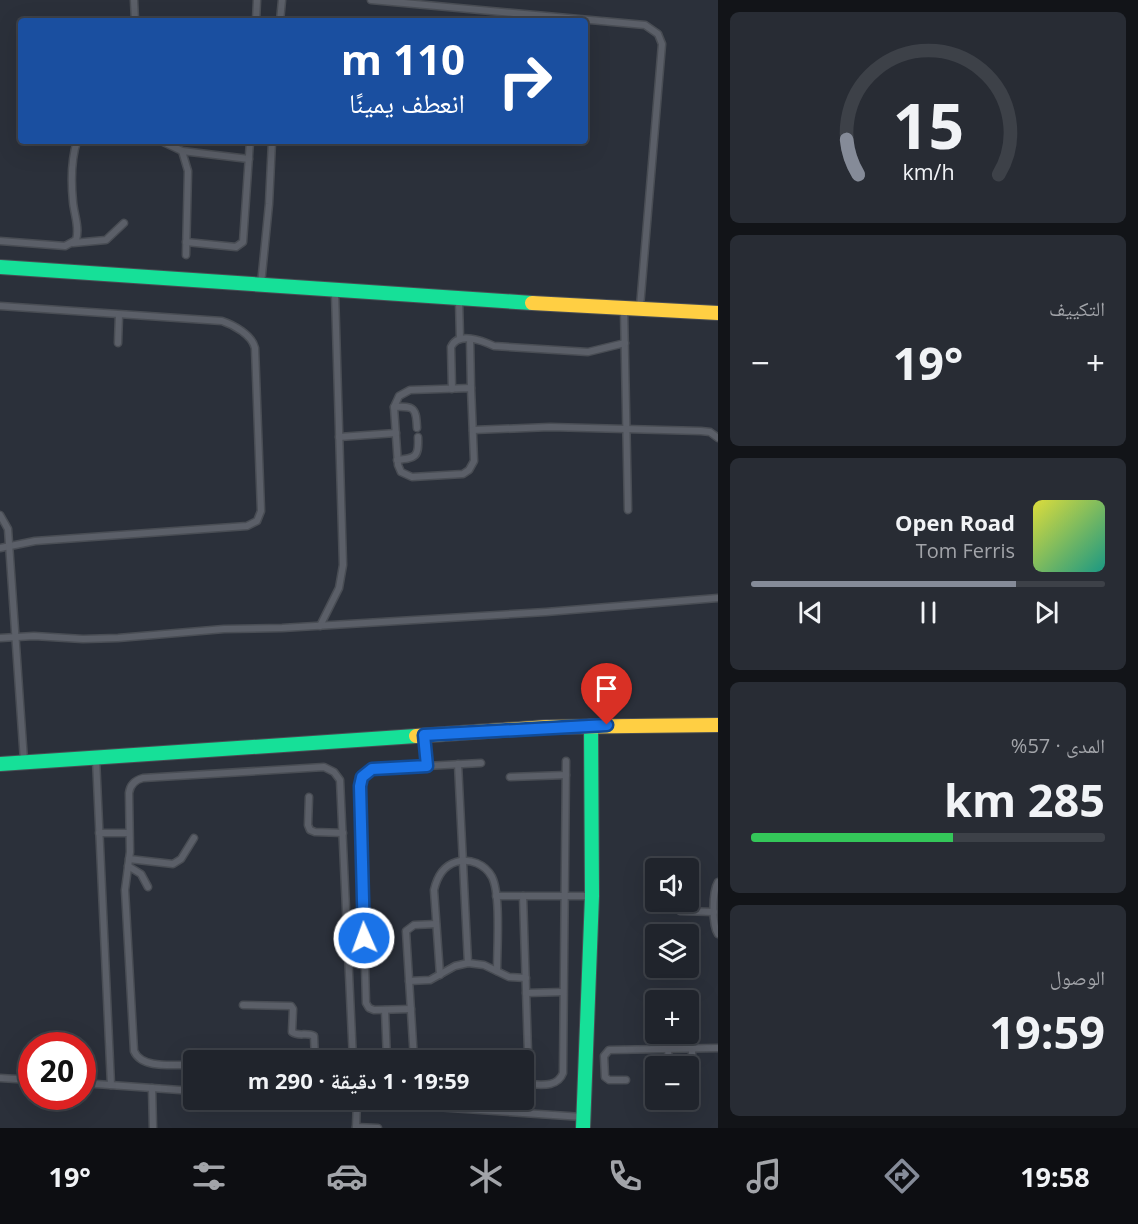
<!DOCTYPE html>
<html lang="ar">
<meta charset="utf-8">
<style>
:root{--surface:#20242c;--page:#282c34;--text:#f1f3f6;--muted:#a2a4a9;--line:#3d4148;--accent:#858b98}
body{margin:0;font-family:"Open Sans","Noto Naskh Arabic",sans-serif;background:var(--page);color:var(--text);direction:rtl;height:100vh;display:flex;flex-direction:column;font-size:22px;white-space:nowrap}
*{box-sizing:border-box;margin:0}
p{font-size:20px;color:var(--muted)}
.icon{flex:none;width:33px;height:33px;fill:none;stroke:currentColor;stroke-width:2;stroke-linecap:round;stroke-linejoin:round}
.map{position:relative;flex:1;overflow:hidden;direction:ltr}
.side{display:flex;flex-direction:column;gap:12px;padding:12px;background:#121418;width:420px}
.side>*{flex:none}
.guide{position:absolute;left:18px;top:18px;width:570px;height:126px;border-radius:6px;box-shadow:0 6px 24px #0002,0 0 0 2px var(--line);direction:rtl;background:#1a4fa0;color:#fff;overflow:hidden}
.buttons{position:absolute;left:645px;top:858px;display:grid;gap:12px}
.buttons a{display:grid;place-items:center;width:54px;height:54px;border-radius:6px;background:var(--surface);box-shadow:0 6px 24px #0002,0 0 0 2px var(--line);font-size:30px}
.speed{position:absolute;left:18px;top:1032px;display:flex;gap:12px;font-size:30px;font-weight:700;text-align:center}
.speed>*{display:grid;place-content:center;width:78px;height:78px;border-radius:50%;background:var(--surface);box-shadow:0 6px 24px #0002,0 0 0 2px var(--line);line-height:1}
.speed .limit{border:9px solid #d22;background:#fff;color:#111}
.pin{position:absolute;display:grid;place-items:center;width:51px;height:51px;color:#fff;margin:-62px -26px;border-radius:50% 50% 50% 0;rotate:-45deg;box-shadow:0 0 6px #0007}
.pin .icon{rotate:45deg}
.me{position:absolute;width:66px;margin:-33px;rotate:358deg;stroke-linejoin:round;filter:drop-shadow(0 0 4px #0008)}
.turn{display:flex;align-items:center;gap:21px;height:126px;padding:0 24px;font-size:27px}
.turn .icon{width:78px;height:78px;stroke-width:2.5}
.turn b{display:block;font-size:42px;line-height:51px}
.big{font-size:45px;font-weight:700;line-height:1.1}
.side .widget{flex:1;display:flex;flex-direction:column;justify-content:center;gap:9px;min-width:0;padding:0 21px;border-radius:9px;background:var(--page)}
.side .dial{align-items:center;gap:0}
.dial svg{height:156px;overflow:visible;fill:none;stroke:var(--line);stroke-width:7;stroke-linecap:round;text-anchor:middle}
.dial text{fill:var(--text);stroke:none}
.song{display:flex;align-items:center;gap:18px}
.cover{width:72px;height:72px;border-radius:9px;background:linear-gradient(135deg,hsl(60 70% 55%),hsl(170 70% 35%))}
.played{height:6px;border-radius:3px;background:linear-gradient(90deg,var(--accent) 75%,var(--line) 75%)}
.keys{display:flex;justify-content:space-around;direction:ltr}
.heat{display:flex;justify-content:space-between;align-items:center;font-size:33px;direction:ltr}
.charge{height:9px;border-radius:4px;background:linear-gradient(90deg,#34c759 57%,var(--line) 0)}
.trip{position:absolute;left:183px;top:1050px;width:351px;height:60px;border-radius:6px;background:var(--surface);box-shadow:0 6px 24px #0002,0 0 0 2px var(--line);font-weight:700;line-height:60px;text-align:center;direction:rtl}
.dock{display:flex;height:96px;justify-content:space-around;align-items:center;background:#0d0e12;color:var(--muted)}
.dock .icon{width:42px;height:42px}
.dock .selected{color:var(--accent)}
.dock b{font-size:27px;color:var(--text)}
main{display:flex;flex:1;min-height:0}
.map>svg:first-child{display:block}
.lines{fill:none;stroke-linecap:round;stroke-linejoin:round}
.lane-casing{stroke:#494d54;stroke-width:9}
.fast-casing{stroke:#494d54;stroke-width:16}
.slow-casing{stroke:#494d54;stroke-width:16}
.lane{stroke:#5b5f68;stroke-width:6}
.fast{stroke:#16e098;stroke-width:14}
.slow{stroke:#ffcf43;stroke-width:14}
.route-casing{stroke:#114b97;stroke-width:15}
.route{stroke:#1a73e8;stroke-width:10}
</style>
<main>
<section class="side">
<div class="widget dial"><svg viewBox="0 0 100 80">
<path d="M14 69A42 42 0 1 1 86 69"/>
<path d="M14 69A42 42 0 0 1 8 51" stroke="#858b98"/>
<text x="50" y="56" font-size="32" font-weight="700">15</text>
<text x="50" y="72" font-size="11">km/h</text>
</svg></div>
<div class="widget"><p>التكييف</p>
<div class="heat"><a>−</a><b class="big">19°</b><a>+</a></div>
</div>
<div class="widget">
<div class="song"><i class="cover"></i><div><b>Open Road</b><p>Tom Ferris</p></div></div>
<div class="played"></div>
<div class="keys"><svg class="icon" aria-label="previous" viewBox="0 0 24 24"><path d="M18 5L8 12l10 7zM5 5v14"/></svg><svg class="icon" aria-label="pause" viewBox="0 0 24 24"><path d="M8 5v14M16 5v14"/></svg><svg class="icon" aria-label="next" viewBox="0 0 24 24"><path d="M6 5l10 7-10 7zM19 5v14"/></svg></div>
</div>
<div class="widget"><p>المدى · 57%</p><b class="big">285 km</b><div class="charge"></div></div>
<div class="widget"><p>الوصول</p><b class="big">19:59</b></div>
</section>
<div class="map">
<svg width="718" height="1128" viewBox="0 0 718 1128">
<rect width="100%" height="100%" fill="#2b303a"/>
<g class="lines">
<defs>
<g id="lane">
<path d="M134 0 135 21"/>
<path d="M371 0 645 25 658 34 662 44 640 307"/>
<path d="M256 21 257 0"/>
<path d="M280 21 282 0"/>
<path d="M161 141 182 151 249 159"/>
<path d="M182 151 188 171 186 255"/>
<path d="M0 241 65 246 76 240C80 228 74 214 73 202 71 182 71 160 77 141"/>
<path d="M186 242 236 247 243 242 250 141"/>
<path d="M73 243 106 240 124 223"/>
<path d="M261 284 269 204 272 141"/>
<path d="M459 300 460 339"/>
<path d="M0 306 222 321C234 325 252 335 255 348L261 511 257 521 247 526 35 541 0 548"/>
<path d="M624 309 628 510"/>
<path d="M470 339 471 388"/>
<path d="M118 343 119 315"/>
<path d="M471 388 474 461 469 470 463 474 412 477 401 472 398 465 394 407 399 396 410 390Z"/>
<path d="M452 389 451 347C458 331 483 341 494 346L588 352 625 343"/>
<path d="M394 407C415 406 416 408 417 428"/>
<path d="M473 430 550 427 701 431 710 432 718 438"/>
<path d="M339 437 396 433"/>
<path d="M397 460C416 458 419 457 418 437"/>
<path d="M0 515 8 529 24 761"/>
<path d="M320 626 339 588 343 565 335 293"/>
<path d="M0 638 34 636 83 639 118 638 224 629 282 628 546 612 718 598"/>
<path d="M425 736 427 766"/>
<path d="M96 759 111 1085"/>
<path d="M458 764 468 963"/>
<path d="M510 777 566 775"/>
<path d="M309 797 308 825 310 830 315 832 343 833"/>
<path d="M99 833H129"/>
<path d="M129 859 173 864 181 859 194 838"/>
<path d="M128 866 141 874 148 887"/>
<path d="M718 882C712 892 712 925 718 934"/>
<path d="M496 896H591"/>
<path d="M523 896 529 1084"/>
<path d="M680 911 714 912"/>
<path d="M440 975 434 890C437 877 443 866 456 862 470 858 485 864 492 877 501 895 497 949 497 971"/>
<path d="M409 981 430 980 455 966 468 963 484 965 509 977 526 978"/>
<path d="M526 993 563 992"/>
<path d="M243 1005 291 1006 293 1009 292 1032C298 1037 307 1032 314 1036L315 1060"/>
<path d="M411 1009 374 1010 369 1008 366 1003 360 781 365 774 372 769 481 763"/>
<path d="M385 1010 387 1060"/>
<path d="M668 1048 669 1066"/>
<path d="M414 1060 406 931 414 925 436 924"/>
<path d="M194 1065C176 1064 142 1070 134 1051L125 890 130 852 129 793C130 785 135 780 143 778L324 767 334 772 340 780 353 1060"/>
<path d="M688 1067 692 1065V1048"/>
<path d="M0 1078 32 1080"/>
<path d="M626 1080H609L605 1077 604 1056 609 1050 718 1048"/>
<path d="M82 1083 194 1091"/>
<path d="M524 1084C538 1084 557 1089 563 1073L566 761"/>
<path d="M152 1088 153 1128"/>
<path d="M332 1100 583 1117"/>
<path d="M356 1127 378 1128"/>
<path d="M356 1128 357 1100"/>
</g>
<g id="fast">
<path d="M0 267 532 303"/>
<path d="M0 764 416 736"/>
<path d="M583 1128 592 896 591 726"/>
</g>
<g id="slow">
<path d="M532 303 718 313"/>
<path d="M416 736 547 727 718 725"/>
</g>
</defs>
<use href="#lane" class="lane-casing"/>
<use href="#fast" class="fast-casing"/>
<use href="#slow" class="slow-casing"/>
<use href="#lane" class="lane"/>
<use href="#fast" class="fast"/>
<use href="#slow" class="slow"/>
</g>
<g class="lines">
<defs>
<path id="route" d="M364 938 360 786 362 777 372 769 427 766 424 735 607 725"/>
</defs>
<use href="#route" class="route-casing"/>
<use href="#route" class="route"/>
</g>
</svg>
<div class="buttons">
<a><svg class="icon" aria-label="sound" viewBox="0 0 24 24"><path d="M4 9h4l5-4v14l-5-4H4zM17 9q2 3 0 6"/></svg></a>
<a><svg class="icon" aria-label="layers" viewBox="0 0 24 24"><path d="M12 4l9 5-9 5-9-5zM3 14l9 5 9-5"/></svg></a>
<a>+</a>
<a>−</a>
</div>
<div class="speed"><div class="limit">20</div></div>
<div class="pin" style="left:607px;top:725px;background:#d93025"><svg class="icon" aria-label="arrive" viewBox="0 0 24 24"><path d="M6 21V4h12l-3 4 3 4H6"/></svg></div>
<svg class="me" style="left:364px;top:938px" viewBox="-20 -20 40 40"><circle r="17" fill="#1a73e8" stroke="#fff" stroke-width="3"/><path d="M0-11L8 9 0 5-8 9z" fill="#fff"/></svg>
<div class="trip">19:59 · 1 دقيقة · 290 m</div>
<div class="guide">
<div class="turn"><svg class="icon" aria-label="right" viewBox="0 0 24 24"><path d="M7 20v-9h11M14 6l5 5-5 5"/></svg><div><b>110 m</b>انعطف يمينًا</div></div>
</div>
</div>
</main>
<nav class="dock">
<b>19:58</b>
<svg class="icon selected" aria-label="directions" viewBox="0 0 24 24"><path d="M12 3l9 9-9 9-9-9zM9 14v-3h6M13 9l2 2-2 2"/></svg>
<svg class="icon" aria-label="music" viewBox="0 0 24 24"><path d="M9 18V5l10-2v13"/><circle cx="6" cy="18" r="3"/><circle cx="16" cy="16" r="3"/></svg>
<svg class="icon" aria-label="phone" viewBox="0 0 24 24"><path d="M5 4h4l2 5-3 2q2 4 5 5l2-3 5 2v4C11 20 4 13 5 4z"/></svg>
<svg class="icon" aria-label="climate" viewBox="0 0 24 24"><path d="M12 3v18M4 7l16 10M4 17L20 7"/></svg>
<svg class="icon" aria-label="car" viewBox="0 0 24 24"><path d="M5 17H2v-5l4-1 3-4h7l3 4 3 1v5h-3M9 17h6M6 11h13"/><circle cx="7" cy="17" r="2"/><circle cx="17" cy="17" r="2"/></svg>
<svg class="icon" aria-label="filters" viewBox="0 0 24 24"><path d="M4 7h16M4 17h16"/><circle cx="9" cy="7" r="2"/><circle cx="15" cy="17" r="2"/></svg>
<b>19°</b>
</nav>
